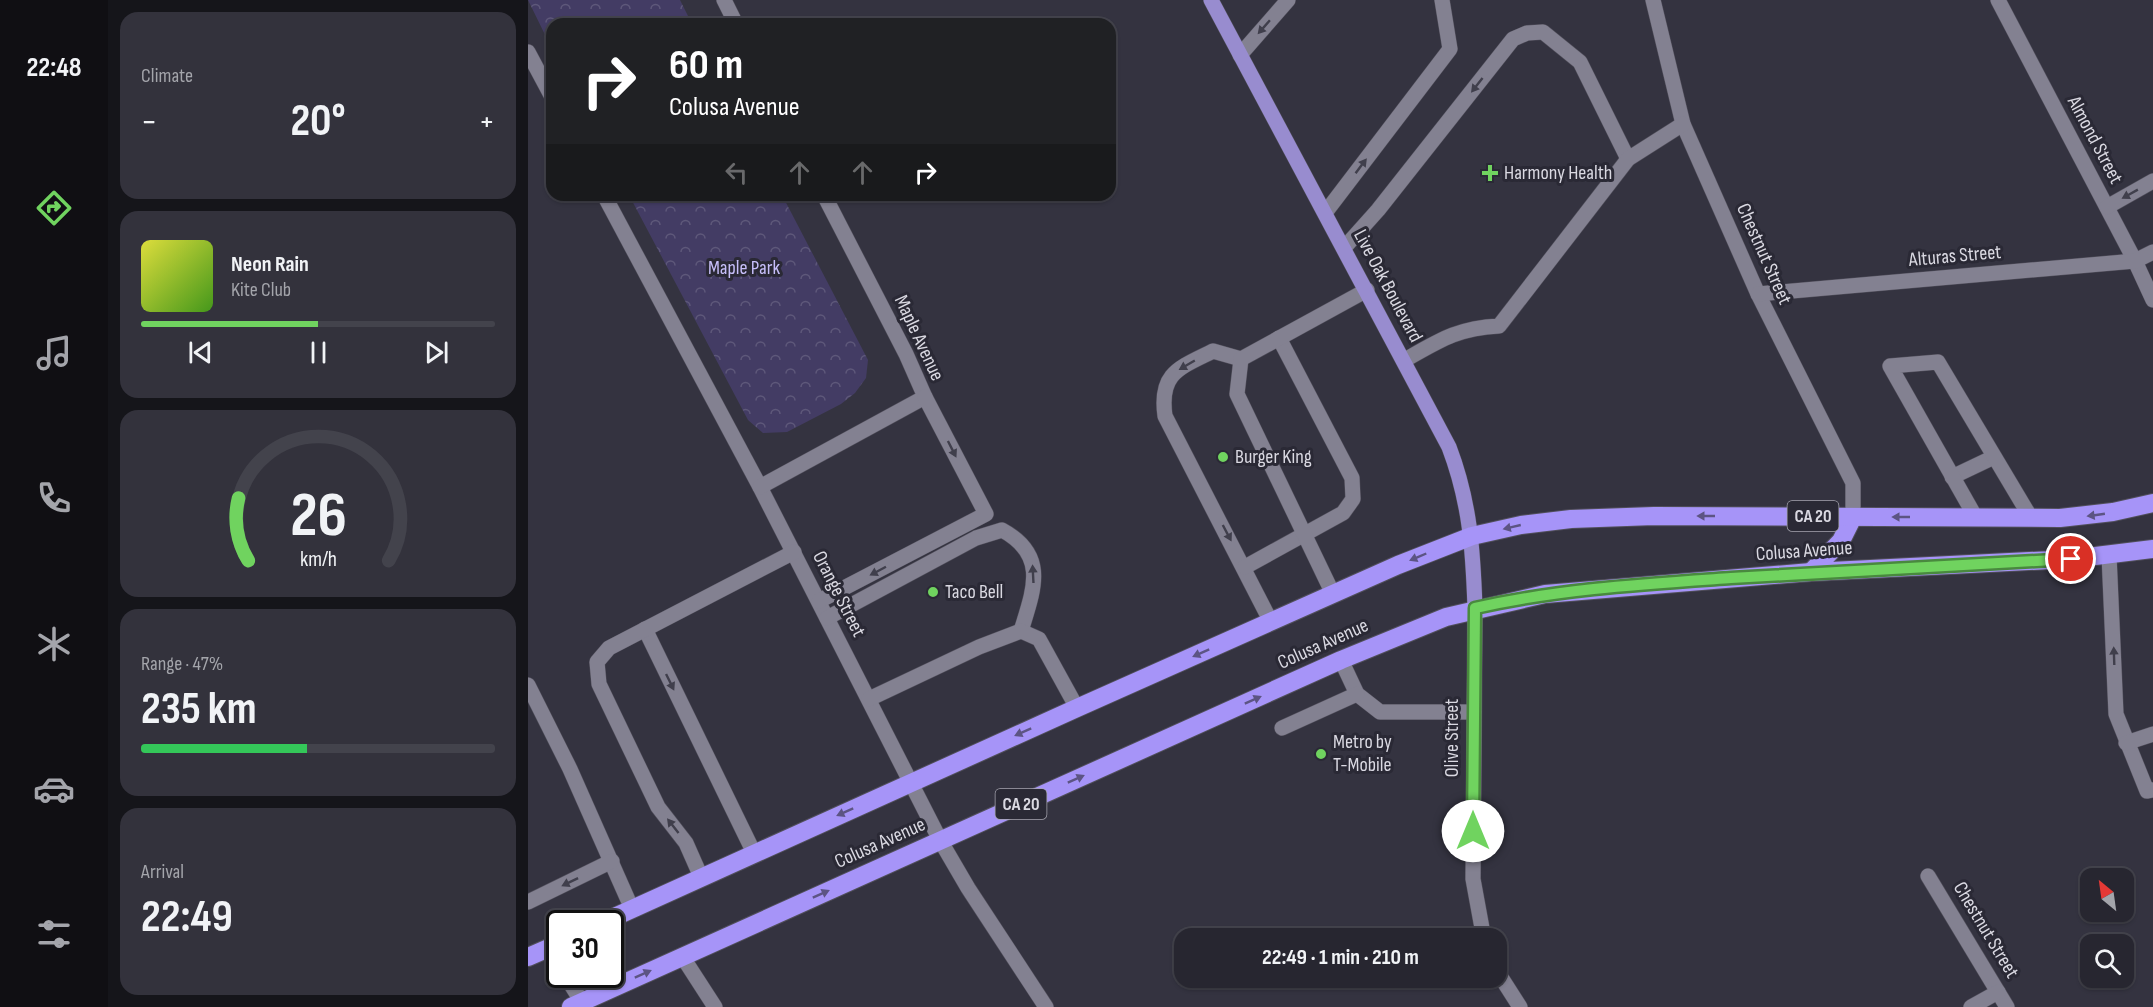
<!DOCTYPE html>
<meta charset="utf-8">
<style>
:root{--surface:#272630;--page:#33323c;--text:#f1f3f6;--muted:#a4a5ab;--line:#43434c;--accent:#70d35f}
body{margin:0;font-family:"Sofia Sans Condensed",sans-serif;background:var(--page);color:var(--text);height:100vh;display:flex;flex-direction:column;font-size:22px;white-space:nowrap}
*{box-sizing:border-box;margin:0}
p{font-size:20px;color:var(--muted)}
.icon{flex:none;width:33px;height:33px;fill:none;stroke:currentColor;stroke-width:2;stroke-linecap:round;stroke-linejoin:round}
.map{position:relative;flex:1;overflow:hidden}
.drawer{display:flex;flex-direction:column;gap:12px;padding:12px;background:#15151a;width:420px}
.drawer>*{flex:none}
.banner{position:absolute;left:18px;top:18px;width:570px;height:183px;border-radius:18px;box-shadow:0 2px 4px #0004,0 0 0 2px var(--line);background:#202124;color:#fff;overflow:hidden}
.needle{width:39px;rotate:331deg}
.controls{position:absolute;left:1552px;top:868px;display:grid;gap:12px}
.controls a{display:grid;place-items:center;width:54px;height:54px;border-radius:12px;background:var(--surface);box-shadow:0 2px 4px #0004,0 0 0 2px var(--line);font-size:30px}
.speed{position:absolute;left:18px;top:910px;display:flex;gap:12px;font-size:30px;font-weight:700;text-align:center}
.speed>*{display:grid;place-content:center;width:78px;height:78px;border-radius:50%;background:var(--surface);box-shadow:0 2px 4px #0004,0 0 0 2px var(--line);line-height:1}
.speed .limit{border:3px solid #111;border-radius:9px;background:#fff;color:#111}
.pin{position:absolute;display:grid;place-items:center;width:51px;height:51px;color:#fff;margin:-26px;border:3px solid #fff;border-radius:50%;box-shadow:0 2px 6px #0007}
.me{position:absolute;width:66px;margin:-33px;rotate:0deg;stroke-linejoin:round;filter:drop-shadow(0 0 4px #0008)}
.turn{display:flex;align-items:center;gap:21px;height:126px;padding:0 24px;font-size:27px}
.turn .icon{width:78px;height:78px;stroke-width:2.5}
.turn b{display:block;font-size:42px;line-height:51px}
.lanes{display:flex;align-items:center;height:57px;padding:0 24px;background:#0003;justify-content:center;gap:30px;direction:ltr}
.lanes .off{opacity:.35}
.big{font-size:45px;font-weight:700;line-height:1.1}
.drawer .tile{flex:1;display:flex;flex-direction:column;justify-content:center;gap:9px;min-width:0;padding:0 21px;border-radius:18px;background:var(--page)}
.drawer .dial{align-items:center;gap:0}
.dial svg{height:156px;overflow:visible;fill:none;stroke:var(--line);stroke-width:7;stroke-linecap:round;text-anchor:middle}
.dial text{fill:var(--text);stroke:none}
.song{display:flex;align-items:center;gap:18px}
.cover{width:72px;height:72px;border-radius:9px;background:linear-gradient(135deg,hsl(60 70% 55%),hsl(100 70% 35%))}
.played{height:6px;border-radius:3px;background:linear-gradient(90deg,var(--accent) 50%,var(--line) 50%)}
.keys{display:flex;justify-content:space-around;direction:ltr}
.heat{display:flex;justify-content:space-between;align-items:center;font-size:33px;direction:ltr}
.charge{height:9px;border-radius:4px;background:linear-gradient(90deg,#34c759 47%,var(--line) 0)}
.trip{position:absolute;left:646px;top:928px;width:333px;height:60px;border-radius:18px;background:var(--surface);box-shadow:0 2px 4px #0004,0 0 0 2px var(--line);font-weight:700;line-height:60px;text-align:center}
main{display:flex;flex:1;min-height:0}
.dock{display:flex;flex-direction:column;width:108px;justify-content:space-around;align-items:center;background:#100f13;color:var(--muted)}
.dock .icon{width:42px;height:42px}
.dock .selected{color:var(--accent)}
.dock b{font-size:27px;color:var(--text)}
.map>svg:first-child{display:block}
.park{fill:url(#park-crowns)}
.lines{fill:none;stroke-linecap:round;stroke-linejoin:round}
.minor-casing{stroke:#514f5b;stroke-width:16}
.major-casing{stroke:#514f5b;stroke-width:16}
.highway-casing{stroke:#514f5b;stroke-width:20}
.minor{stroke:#838191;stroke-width:15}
.major{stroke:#988ccf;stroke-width:15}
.highway{stroke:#a694f8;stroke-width:18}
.oneway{fill:#403f4c}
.oneway2{fill:#5c5483}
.route-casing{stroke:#49893e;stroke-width:15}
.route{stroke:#70d35f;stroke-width:10}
.poi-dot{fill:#70d35f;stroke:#2a2935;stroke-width:2}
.labels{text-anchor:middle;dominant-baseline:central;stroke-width:6;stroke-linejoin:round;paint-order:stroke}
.shield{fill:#2a2935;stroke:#a5a4ae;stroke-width:1.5}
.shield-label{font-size:18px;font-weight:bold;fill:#dad9e2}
.street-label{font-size:20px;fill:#dad9e2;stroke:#2a2935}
.poi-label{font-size:20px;fill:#dad9e2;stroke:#2a2935;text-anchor:start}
.park-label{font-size:20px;fill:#c7bffa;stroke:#2a2935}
</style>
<main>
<nav class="dock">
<b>22:48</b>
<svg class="icon selected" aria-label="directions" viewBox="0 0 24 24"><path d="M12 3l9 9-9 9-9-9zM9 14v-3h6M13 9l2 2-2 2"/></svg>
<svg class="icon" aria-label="music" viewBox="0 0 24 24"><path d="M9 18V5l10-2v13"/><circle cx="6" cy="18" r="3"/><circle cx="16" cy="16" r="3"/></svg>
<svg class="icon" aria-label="phone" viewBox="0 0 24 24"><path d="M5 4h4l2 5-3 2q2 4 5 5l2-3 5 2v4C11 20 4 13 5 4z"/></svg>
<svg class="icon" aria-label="climate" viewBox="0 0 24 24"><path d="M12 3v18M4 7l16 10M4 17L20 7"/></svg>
<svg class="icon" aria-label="car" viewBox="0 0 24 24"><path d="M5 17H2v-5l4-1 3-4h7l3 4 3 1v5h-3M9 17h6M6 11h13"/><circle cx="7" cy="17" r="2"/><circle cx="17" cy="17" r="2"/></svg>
<svg class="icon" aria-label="filters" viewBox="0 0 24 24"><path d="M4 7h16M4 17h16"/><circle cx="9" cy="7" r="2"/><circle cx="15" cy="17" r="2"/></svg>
</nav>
<section class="drawer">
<div class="tile"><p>Climate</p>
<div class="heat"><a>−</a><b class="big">20°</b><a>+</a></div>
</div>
<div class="tile">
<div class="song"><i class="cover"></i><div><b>Neon Rain</b><p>Kite Club</p></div></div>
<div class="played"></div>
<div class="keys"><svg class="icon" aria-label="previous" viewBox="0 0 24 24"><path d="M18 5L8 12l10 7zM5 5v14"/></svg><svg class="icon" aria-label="pause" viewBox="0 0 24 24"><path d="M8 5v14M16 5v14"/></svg><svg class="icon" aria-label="next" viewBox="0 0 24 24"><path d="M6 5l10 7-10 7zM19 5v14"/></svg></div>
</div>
<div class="tile dial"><svg viewBox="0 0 100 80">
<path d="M14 69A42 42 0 1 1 86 69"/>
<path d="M14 69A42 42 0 0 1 9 37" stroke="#70d35f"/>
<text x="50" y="56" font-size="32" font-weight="700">26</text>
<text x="50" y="72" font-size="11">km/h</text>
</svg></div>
<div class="tile"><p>Range · 47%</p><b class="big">235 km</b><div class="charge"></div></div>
<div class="tile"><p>Arrival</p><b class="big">22:49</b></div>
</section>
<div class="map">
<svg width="1625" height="1007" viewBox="0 0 1625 1007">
<defs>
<pattern id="park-crowns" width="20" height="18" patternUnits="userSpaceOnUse" patternTransform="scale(1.5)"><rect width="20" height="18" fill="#433c64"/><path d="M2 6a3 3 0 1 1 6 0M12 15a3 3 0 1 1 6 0" fill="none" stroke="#5e587a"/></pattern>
</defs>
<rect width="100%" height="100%" fill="#343340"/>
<g class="park">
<path d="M0 0H152L164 24H24V49Z"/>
<path d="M101 195H254L340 360 338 378 327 393 313 404 259 432 235 433 220 420Z"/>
</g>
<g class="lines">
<defs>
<g id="minor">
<path d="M196 0 208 24"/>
<path d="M1125 0 1155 124 1230 294 1325 483V517"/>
<path d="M1470 0 1607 261 1625 300"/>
<path d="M0 52 24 97"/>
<path d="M712 55 760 0"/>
<path d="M76 195 232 487 412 840 440 888 518 1007"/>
<path d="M1579 207 1625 181"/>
<path d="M797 213 922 49 914 0"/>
<path d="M816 248 850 210 985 39 999 33 1015 32 1052 62 1100 159"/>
<path d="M1230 294 1607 261 1625 252"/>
<path d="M713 359 685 351C651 368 631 373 637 416L743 622"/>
<path d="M877 360C912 340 930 328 971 326L1100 159 1155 124"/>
<path d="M1424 477 1466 457"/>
<path d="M232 487 397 397 378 354 296 195"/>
<path d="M1448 518 1362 366 1410 362 1503 518"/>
<path d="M1581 555 1588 714 1619 791 1625 790"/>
<path d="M717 567 815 513 825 499 824 478 751 338"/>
<path d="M805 594 709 394 713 359 839 290"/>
<path d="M291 601 458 514 397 397"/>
<path d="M947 608 945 879 956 939"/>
<path d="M299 618 448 538 474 530C520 555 506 589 493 631"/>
<path d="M117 629 226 853"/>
<path d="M813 660 829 694 852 712H946"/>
<path d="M0 685 42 769 104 909"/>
<path d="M341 699 451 647 493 631 511 639 549 708"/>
<path d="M754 728 829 694"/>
<path d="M1598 743 1625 734"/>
<path d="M1400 876 1479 1007"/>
<path d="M173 877 158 843 130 807 71 684 69 662 81 648 266 552"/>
<path d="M0 902 84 861"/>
<path d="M20 948 32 966"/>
<path d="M154 956 187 1007"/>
<path d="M969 971 992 1007"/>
<path d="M37 975 57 1007"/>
<path d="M1443 1007 1470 992"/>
</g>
<path id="major" d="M683 0 921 447C942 502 945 550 947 608"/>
<g id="highway">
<path d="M1283 572 1313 541 1325 517"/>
<path d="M71 924 549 708 870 565 944 536 993 525 1043 519 1126 516 1532 518 1585 512 1625 503"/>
<path d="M0 957 32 943"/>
<path d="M43 1007 813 660 918 617 1017 594 1283 572 1543 559 1625 549"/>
</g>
</defs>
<use href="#minor" class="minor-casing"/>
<use href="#major" class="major-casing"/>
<use href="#highway" class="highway-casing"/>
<use href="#minor" class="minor"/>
<use href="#major" class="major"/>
<use href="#highway" class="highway"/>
</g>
<defs><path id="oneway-solid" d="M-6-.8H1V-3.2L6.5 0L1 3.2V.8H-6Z" transform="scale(1.5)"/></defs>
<g class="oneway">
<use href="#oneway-solid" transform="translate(736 27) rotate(131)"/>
<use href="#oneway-solid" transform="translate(949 85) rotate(128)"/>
<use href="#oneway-solid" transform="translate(833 166) rotate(-53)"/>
<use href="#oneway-solid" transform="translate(1602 194) rotate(151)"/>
<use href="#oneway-solid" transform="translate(659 365) rotate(150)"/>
<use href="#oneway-solid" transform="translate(424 449) rotate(63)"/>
<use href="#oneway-solid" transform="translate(699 533) rotate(62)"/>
<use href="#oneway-solid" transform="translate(350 571) rotate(152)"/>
<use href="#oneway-solid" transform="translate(505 574) rotate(-93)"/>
<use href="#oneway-solid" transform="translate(1586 656) rotate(-92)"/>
<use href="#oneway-solid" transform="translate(142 682) rotate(64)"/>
<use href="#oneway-solid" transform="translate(145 826) rotate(-128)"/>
<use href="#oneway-solid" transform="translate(42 882) rotate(154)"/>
</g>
<g class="oneway2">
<use href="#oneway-solid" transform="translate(1568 515) rotate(172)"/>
<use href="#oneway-solid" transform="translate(1178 516) rotate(-180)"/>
<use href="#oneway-solid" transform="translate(1373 517) rotate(-180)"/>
<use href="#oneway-solid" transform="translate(984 527) rotate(167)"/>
<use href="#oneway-solid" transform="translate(890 557) rotate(157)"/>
<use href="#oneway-solid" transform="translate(673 653) rotate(156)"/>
<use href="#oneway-solid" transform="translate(725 700) rotate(-24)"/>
<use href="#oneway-solid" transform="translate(495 732) rotate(156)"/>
<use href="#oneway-solid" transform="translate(548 779) rotate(-24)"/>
<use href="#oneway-solid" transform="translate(317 812) rotate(156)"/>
<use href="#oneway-solid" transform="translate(293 894) rotate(-24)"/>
<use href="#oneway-solid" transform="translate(115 974) rotate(-24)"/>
</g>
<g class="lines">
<defs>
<path id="route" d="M945 831 947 608C1031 589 1117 584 1203 578 1317 571 1430 565 1543 559"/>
</defs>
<use href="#route" class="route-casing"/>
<use href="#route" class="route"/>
</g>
<g class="poi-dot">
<path d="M959 164h6v6h6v6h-6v6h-6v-6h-6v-6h6z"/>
<circle cx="695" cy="457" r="6"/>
<circle cx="405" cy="592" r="6"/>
<circle cx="793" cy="754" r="6"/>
</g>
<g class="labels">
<g class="shield">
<rect x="1259.5" y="501" width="51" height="30" rx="4.5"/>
<rect x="467.5" y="789" width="51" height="30" rx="4.5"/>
</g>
<g class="shield-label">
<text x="1285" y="516">CA 20</text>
<text x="493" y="804">CA 20</text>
</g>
<g class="street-label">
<text transform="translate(1567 140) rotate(62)">Almond Street</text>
<text transform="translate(1236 254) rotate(66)">Chestnut Street</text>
<text transform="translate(1427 256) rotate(-5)">Alturas Street</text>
<text transform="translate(860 286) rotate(62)">Live Oak Boulevard</text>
<text transform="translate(391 338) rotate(65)">Maple Avenue</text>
<text transform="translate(1276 551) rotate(-4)">Colusa Avenue</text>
<text transform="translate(311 594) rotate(63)">Orange Street</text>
<text transform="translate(795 644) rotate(-24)">Colusa Avenue</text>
<text transform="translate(924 738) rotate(-90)">Olive Street</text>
<text transform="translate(352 843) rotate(-24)">Colusa Avenue</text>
<text transform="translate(1458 930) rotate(59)">Chestnut Street</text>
</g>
<g class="poi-label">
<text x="976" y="173">Harmony Health</text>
<text x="707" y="457">Burger King</text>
<text x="417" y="592">Taco Bell</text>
<text x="805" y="742">Metro by<tspan x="805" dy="23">T-Mobile</tspan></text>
</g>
<g class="park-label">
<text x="216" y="268">Maple Park</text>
</g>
</g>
</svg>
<div class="controls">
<a><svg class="needle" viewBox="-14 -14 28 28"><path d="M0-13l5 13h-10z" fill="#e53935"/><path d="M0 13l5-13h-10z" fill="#a4a5ab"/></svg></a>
<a><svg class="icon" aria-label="search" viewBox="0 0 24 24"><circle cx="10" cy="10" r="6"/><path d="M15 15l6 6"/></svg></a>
</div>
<div class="speed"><div class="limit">30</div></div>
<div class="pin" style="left:1543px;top:559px;background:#d93025"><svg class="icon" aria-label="arrive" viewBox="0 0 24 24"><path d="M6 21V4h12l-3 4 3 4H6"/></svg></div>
<svg class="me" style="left:945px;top:831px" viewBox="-20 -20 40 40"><circle r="19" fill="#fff"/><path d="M0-13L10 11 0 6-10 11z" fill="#70d35f"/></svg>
<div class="trip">22:49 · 1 min · 210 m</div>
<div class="banner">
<div class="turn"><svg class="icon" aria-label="right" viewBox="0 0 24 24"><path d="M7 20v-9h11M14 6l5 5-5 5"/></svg><div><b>60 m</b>Colusa Avenue</div></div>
<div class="lanes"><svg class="icon off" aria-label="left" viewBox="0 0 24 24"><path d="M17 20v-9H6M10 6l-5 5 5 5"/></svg><svg class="icon off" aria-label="ahead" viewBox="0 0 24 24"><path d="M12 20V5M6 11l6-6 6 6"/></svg><svg class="icon off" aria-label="ahead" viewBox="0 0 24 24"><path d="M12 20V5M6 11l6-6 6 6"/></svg><svg class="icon" aria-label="right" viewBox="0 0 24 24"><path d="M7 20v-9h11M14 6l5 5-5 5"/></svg></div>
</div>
</div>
</main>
